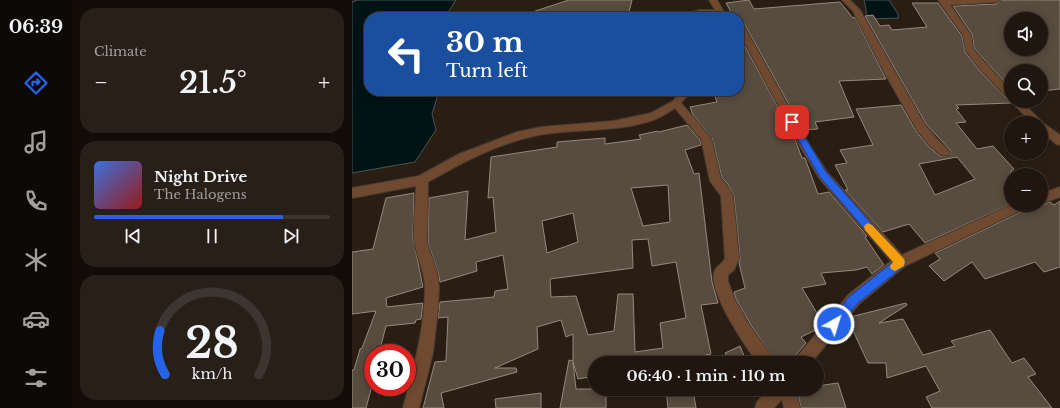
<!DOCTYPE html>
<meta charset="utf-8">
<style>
:root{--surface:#20160f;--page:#281f18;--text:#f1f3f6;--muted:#a29f9e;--line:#3d352f;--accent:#2563eb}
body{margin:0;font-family:"Libre Baskerville",serif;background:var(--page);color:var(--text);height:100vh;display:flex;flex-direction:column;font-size:15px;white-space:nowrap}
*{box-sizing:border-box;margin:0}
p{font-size:13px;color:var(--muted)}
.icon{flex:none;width:22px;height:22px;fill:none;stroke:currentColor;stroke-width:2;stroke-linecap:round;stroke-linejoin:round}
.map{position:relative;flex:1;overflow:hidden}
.side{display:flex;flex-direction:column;gap:8px;padding:8px;background:#120c08;width:280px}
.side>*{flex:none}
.top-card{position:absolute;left:12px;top:12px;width:380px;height:84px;border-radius:16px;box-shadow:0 2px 10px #0003,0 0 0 1px var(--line);background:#1a4fa0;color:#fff;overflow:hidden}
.tools{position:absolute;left:652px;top:12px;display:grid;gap:8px}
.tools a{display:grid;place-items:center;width:44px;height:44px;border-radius:50%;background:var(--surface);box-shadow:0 2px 10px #0003,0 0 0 1px var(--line);font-size:20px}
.speed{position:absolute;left:12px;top:344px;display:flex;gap:8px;font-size:20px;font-weight:700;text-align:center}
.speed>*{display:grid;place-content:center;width:52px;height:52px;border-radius:50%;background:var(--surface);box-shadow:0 2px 10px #0003,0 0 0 1px var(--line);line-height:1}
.speed .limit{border:6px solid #d22;background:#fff;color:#111}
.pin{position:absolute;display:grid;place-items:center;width:34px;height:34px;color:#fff;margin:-17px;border-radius:8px;box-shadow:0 2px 6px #0006}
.me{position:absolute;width:44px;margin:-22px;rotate:39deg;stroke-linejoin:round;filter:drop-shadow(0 0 3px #0008)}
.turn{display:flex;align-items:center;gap:14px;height:84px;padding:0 16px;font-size:18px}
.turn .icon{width:52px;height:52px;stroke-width:2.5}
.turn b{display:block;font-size:28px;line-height:34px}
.big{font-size:30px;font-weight:600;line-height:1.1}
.side .card{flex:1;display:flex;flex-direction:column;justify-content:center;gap:6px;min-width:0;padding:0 14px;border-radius:16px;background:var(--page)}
.side .dial{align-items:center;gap:0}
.dial svg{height:104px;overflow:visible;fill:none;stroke:var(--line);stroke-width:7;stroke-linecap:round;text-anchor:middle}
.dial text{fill:var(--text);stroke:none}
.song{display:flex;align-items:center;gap:12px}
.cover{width:48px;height:48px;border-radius:6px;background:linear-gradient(135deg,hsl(220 70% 55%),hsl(0 70% 35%))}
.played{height:4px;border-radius:2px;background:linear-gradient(90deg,var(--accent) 80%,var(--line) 80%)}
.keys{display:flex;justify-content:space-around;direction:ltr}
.heat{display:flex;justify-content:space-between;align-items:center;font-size:22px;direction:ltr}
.trip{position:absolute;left:236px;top:356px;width:236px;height:40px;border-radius:20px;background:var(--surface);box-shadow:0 2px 10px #0003,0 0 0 1px var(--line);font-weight:600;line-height:40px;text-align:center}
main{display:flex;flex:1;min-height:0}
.tab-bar{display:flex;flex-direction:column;width:72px;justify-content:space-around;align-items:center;background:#0d0906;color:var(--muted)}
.tab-bar .icon{width:28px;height:28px}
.tab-bar .on{color:var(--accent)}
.tab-bar b{font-size:18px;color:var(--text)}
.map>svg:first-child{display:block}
.water{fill:#001315;stroke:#495453}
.building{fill:#584b3f;stroke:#97887c;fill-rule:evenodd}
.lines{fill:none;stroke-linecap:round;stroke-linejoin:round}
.minor-casing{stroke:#463b31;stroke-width:2}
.minor{fill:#6f4a30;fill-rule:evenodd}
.route{fill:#2563eb;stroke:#184099}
.slow{fill:#f59e0b}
</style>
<main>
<nav class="tab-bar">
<b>06:39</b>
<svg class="icon on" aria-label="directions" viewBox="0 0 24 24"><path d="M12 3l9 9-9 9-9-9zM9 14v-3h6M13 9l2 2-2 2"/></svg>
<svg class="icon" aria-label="music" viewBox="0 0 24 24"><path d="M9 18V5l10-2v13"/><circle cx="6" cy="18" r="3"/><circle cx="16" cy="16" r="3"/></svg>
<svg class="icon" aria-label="phone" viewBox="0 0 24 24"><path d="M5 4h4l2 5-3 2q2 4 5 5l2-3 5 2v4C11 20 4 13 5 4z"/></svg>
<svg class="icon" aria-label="climate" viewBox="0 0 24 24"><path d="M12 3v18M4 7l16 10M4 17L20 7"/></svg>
<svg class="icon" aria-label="car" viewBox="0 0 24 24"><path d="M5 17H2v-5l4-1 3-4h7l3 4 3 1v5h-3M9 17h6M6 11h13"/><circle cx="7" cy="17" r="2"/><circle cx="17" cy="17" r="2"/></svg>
<svg class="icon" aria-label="filters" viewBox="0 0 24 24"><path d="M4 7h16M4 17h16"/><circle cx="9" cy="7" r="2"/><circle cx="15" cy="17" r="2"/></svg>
</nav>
<section class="side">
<div class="card"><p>Climate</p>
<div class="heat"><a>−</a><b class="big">21.5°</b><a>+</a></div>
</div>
<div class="card">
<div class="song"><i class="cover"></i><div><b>Night Drive</b><p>The Halogens</p></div></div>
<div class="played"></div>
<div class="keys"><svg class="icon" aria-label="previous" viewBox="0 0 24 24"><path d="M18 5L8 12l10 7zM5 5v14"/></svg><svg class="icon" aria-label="pause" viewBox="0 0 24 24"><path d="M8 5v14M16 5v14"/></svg><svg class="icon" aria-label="next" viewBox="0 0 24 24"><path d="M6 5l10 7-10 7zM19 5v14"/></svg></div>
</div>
<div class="card dial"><svg viewBox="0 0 100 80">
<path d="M14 69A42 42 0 1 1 86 69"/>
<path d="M14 69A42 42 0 0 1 10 35" stroke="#2563eb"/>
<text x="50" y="56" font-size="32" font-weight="700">28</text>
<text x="50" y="72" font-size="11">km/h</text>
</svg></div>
</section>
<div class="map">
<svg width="708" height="408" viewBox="0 0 708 408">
<rect width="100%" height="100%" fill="#2a1e14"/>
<g class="water">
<path d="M6 0H104L93 17H17V91H87L80 114 84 130 63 162 0 173V2Z"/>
<path d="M537 0 546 14V18L519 19 514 13V9L512 0Z"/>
</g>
<g class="building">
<path d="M217 0H280L277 12 263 17H174V14Z"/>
<path d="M397 0 402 9 488 2 501 18 503 17 534 79 487 81 502 117 463 122 466 129 451 130 392 23 387 21V17L380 14 374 3Z"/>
<path d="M649 0H708V89L689 91V71H659V89L622 48 620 34 601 6 644 4ZM659 19H689V49H659Z"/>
<path d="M560 3H586L610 36 613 52 627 70 659 103 604 105 607 108 604 109 614 122 604 123 625 149 641 146 662 169 659 171V204L573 243 557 224 531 232 493 190H496L483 165 495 163 488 150 521 145 504 109 549 105 564 131 575 145 588 156 598 155 599 151 574 124 513 16 521 15 528 26 537 25 540 30 575 27ZM605 157 623 179 583 195 567 164Z"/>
<path d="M387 35 442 137 450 158H453L466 194 477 192 515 236 513 237 532 265 520 274 515 267 504 270 469 273 474 284 450 288 471 323 466 329 449 337 454 343 437 363H425L400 327 384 299 382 292 393 288 387 263 388 258 382 196 375 183 370 178 360 138 341 115 338 107 365 102 361 91H387Z"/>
<path d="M335 125 348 140 349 145 333 150 342 174 347 173 360 282 366 303 349 305 359 354 312 363H243V376L226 379 221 362 224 389H254V408H208L217 360 221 361V334L214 337 209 320 185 327 186 349 143 368H164L165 372 89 393 92 408H71L83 362 94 361 96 317 86 318 88 302 142 297 143 291 156 289 151 255 124 262 125 271 88 282 86 272 76 243 77 198 116 191 113 240 144 232 141 197 136 198 139 157 205 147V142L253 138V144L289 139 287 135 306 131 307 132ZM316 185 318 222 291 226 279 188ZM221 213 226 242 195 253 190 221ZM296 239 300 266 324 262 334 318 308 323 311 348 283 352 281 294H266L262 331 236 335 224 296 199 297 198 279 281 268 280 240Z"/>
<path d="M62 193 61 238 71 287 34 298 35 307 71 303 69 319 64 320 63 323 34 326 27 353H21V382L14 408H0V370H2L8 349 10 348 24 311 0 314V252L21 249 34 198Z"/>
<path d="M708 201V267L692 272 683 262 633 279 620 262 592 281 577 266 588 259 583 253 675 209 677 205H690L698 202 702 205Z"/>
<path d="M554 303 555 305 527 323 551 319 571 355 603 346 599 341 638 330 660 363 672 358 684 374 676 377 700 408H580L574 397 588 391 574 366 535 378 534 363H516L496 320 498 317Z"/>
<path d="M388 346 395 363H377L373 353Z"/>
<path d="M486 383 494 408H449L445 389H465V386Z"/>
<path d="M314 389H341L344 408H316Z"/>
<path d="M189 393V408H144L143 399Z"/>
</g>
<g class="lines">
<defs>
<g id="minor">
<path d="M357 0H365L372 12 384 17 354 14 324 17 325 15 348 10H363Z"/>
<path d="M490 0H498L508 10 573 125 584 138 598 152 597 155H589L576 144 565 130 531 70 501 11Z"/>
<path d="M586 0H648L644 2 598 5 619 35 621 49 659 91V101H669L691 123 708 135V145L704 144 689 131V123H680L628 69 614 51 611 35Z"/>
<path d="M387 22 391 24 458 146 475 172 550 255 659 205H676L674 208 553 266 507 304 459 363H441L444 358 497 294 539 261 467 178 449 148 387 32Z"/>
<path d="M329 91H339L329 103 359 138 369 179 374 184 381 196 387 258 382 270 376 275V281L383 300 399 328 421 358 424 363H406C393 346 357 293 362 272 364 266 371 264 373 258L369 196 358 181 349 139 323 108C317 112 311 116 304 119 267 133 226 128 187 135 146 143 111 162 76 182L75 243 85 272 87 287 86 309 81 353 67 408H51C61 369 73 329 73 288 73 272 65 259 63 244 60 229 64 202 64 186L0 198V188L67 176 107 154 165 132 189 127 261 121 299 113 321 101Z"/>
<path d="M708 187V197L689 204V194Z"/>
<path d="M417 389H443L448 408H432L430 399 422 408H403L405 402Z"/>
</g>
</defs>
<use href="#minor" class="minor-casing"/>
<use href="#minor" class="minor"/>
</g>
<path class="route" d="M440 120 443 121 474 172 553 262 552 266 506 303 486 328 482 329 478 328 476 324 478 320 498 296 541 262 468 177 436 122Z"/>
<path class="slow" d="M516 223 520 225 552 259 553 262 552 266 543 271 539 269 538 266 541 262 513 230 512 227 513 225Z"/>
</svg>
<div class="tools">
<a><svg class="icon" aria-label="sound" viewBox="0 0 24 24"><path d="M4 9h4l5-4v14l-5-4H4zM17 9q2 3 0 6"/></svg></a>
<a><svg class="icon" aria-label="search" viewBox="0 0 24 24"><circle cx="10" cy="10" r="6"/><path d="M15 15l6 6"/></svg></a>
<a>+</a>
<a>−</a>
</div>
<div class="speed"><div class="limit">30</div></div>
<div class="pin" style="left:440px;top:122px;background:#d93025"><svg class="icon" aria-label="arrive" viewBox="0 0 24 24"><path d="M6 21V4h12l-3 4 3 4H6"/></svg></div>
<svg class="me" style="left:482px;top:324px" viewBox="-20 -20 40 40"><circle r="17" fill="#2563eb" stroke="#fff" stroke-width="3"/><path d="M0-11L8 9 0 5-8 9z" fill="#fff"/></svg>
<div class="trip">06:40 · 1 min · 110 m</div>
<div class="top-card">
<div class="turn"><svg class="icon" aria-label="left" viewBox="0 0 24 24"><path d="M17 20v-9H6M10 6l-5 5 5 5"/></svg><div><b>30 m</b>Turn left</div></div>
</div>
</div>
</main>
